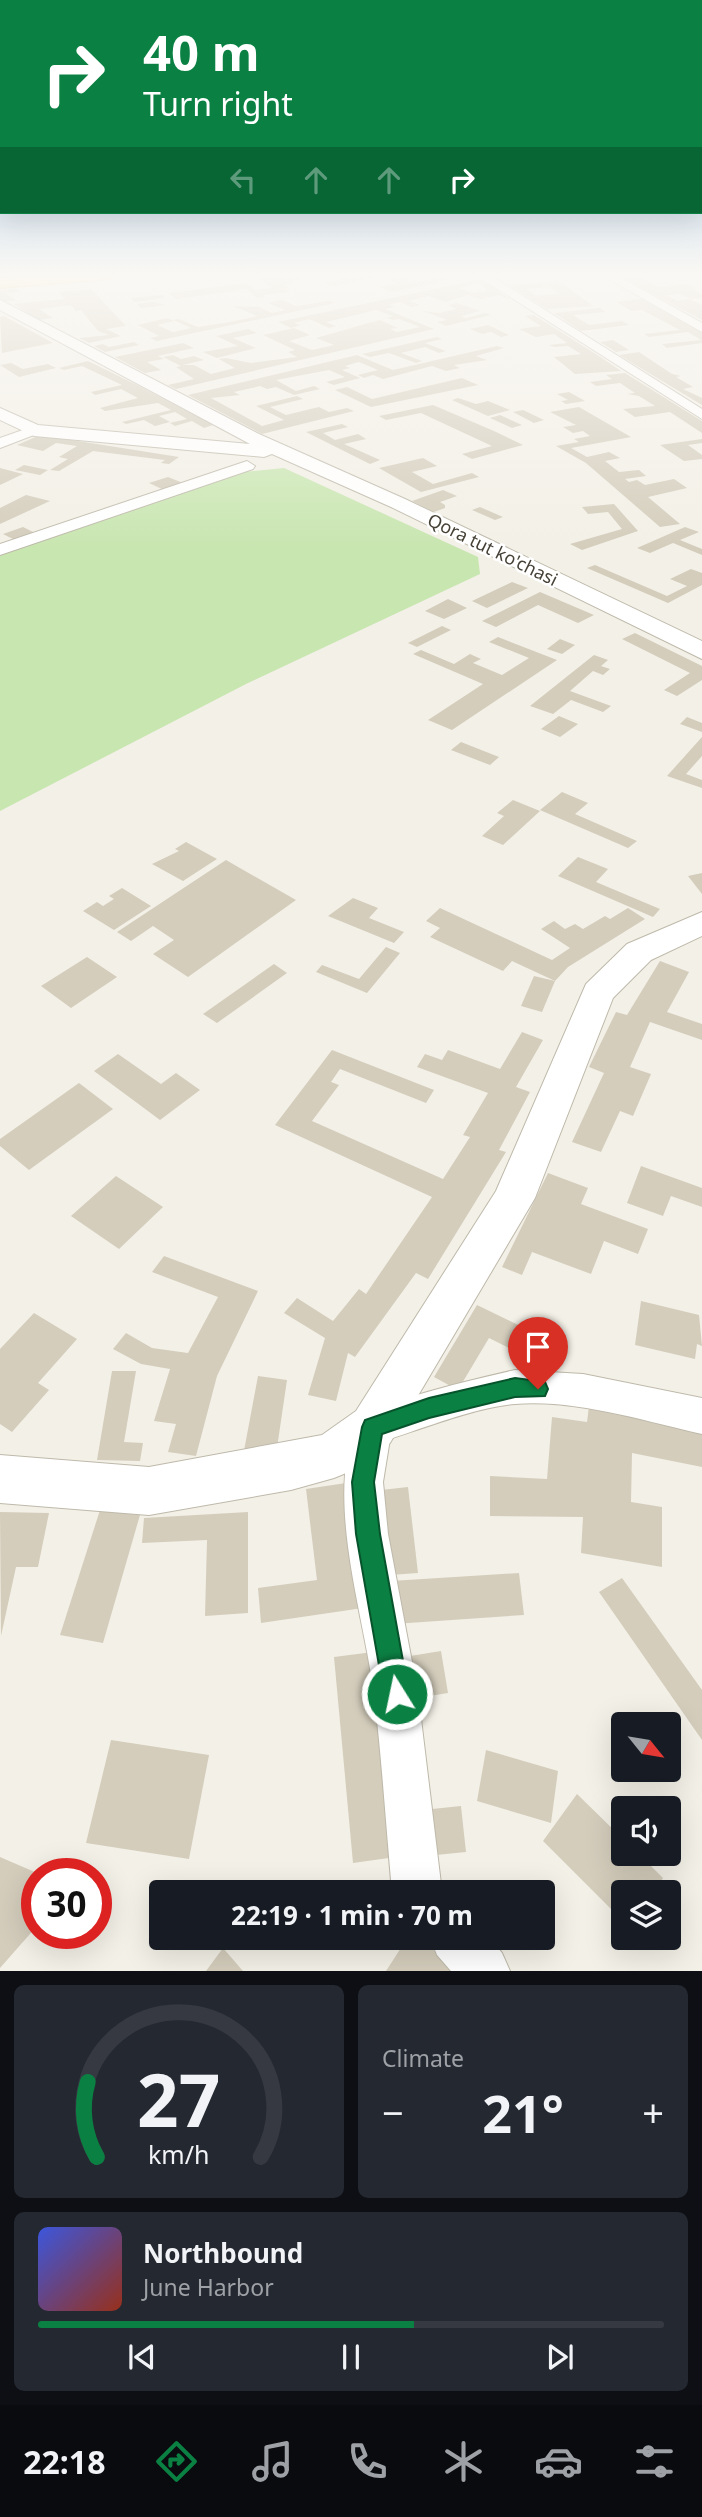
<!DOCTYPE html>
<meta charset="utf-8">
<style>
:root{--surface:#171b24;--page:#242831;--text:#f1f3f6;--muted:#9ea1a6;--line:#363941;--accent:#0b8043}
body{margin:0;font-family:"Noto Sans",sans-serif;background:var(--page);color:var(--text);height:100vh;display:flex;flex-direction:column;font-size:26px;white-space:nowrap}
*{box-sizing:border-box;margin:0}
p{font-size:23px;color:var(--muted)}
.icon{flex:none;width:38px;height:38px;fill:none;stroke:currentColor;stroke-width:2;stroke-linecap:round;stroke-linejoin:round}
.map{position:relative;height:1971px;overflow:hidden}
.details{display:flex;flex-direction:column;gap:14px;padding:14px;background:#0d0f14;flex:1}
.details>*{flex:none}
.banner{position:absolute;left:0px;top:0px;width:704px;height:214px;box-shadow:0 7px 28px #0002;background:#0b8043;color:#fff;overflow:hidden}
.needle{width:46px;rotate:120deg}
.fabs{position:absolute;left:611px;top:1712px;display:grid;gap:14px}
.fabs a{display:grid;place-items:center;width:70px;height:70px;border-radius:7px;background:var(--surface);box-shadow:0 7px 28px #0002;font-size:35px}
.speed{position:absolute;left:21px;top:1858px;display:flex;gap:14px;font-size:35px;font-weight:700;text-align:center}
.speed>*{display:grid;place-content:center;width:91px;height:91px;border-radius:50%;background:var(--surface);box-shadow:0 7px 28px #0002;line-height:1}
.speed .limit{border:10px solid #d22;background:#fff;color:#111}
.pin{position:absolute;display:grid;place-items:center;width:60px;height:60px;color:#fff;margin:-72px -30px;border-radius:50% 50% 50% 0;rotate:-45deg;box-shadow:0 0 7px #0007}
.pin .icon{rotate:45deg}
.me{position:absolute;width:77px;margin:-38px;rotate:350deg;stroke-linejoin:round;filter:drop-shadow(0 0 5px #0008)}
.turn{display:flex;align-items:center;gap:24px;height:147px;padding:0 28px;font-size:32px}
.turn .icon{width:91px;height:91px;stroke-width:2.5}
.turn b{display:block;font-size:49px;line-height:60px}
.lanes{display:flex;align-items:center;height:66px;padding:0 28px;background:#0003;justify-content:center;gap:35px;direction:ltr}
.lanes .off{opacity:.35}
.big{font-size:52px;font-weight:700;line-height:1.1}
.details .card{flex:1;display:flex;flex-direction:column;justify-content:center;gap:10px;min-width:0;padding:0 24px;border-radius:10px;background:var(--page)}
.details .dial{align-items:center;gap:0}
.dial svg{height:182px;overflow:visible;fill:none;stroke:var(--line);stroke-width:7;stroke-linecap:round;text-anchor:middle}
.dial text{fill:var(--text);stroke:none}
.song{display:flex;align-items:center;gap:21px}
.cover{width:84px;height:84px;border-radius:10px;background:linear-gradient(135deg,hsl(230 70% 55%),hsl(10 70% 35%))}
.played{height:7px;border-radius:4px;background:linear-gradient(90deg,var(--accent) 60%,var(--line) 60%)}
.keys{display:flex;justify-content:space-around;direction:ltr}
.heat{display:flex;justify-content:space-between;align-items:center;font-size:38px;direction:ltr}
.details .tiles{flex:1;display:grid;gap:14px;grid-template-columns:1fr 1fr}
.card:last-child{grid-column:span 2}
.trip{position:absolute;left:149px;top:1880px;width:406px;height:70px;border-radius:7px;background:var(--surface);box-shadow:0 7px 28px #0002;font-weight:700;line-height:70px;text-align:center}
.tab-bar{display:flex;height:112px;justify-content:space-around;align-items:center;background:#090b0e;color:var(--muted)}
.tab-bar .icon{width:49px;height:49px}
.tab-bar .on{color:var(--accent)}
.tab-bar b{font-size:32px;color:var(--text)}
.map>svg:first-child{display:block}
.green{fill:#c8e6b0}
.building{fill:#d4cdbc;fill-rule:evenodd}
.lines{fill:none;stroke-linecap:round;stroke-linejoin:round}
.minor-casing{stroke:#beb9aa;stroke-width:2}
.tertiary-casing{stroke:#beb9aa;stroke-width:2}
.trunk-casing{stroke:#d9af3b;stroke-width:2}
.minor{fill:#fff;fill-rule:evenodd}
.tertiary{fill:#fff;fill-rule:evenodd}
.trunk{fill:#fae181;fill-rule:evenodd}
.route{fill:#0b8043;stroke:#07532c;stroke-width:2}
.labels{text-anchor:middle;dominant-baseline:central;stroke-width:5;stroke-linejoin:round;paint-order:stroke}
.far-street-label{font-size:18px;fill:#464136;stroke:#fff}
</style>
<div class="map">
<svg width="702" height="1971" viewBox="0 0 702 1971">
<rect width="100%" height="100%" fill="#f3f0e7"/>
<path class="green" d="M284 468 478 557 480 574 246 684 0 811V553L243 472Z"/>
<g class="building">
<path d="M298 274 304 279 284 284 289 289H284L289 292 263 295 265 297 257 298 246 289 176 299 169 293 247 283 255 290 272 288 260 279Z"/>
<path d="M337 274H384V276L332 286 324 283 342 279Z"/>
<path d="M418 274 435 277 472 275 393 292 380 287 397 284 382 277 390 275 417 282 431 279Z"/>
<path d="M615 274H634L658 287 688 284 696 288 693 289 702 294V298L691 299 681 294 666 295 677 301 690 299 702 305V320Z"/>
<path d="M482 279 509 299 498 295 481 299 468 295 445 302 429 296 408 301 420 305 412 307 400 302 388 305 395 307 385 309 434 329 176 389 168 385 194 379 176 367 181 366 163 357 173 355 181 359 194 356 204 360 183 365H194L211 374 235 368 219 359 226 358 251 363 297 357 288 352 295 350 263 335 294 328 310 335 289 341 312 350 334 345 316 338 372 322 382 326 373 322 380 320 398 328 390 329 397 332 420 327 399 319 393 320 387 318 393 316 376 310 326 322 336 326 329 328 309 319 294 323 301 325 291 328 278 322ZM479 283 488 291 472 293 458 288Z"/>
<path d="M558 281 593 306 547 309 510 286ZM550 287 560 294 536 296 527 289Z"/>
<path d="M17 289 19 292 5 293 16 300 4 302 0 299V290Z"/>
<path d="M91 289 126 326 106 329 121 336 89 343 79 338 109 335 98 331 81 310 76 311 71 305 39 309 53 318 38 320 14 304 65 299 59 292Z"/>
<path d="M162 295 165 298 134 302 131 298Z"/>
<path d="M642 299 702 332V343L667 348 662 344 701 340 688 332 649 337 644 334 680 330 642 310 632 311 616 302Z"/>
<path d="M282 300 296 306 329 301 335 303 157 341 150 338 159 336 138 325 167 318 174 321 157 325 173 332 191 328 173 320 179 319 198 327 230 322 257 316 233 306 259 307 272 313 285 310 268 303Z"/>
<path d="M153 302 166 305 141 308 137 304Z"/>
<path d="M457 303 480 311 461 316 466 318 485 313 491 315 446 326 437 322 447 320 423 311 439 313 457 309 448 305Z"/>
<path d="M600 308 605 312 573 315 589 325 622 321 629 325 581 331 554 313Z"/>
<path d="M534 315 599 356 621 371 575 374 554 357 581 354 568 346 554 347 549 345 567 343 554 334 536 337 519 329 541 326 525 316Z"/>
<path d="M4 316 53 343 2 353 0 317Z"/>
<path d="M488 325 509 335 501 337 491 332 482 334 470 329Z"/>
<path d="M248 329 257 333 233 338 256 348 217 358 203 352 238 346 216 336Z"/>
<path d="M437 337 442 339 425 343 446 351 439 353 425 347 401 353 422 361 416 363 389 353 370 357 362 354Z"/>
<path d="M613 340 629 350 616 352 600 342Z"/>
<path d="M134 342 139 345 105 352 94 346 103 344 109 347Z"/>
<path d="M183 343 194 348 158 356 164 359 147 362 161 370 145 373 115 357Z"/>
<path d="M497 346 504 348 476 356 487 360 454 365 460 368 446 371 432 366 383 379 373 375 364 378 358 375 378 370 359 362 345 366 350 368 342 370 360 378 334 385 326 382 345 377 329 370 276 380 296 391 314 386 320 389 294 395 276 387 267 389 260 386 234 392 240 395 211 398 262 426 284 420 256 406 297 396 303 399 270 407 286 415 319 407 329 412 347 408 354 411 262 434 188 395 357 355 393 370Z"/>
<path d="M639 352 672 374 681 376 676 377 693 387 683 389 702 398V405L619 355Z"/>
<path d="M88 361 137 385 213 425 204 428 192 421 175 426 170 423 187 419 175 412 159 416 170 422 155 426 144 420 126 424 122 422 171 410 158 403 105 411 100 408 138 398 121 389 95 395 91 392 122 385 82 366 64 370 59 368Z"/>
<path d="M11 363 23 369 48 364 56 368 19 377 0 365Z"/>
<path d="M625 373 702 421V433L670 412 635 417 623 409 655 406 639 396 627 394 635 393 620 383 596 386 590 382 612 379 606 375Z"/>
<path d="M462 378 478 385 371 407 335 390 347 387 372 399Z"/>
<path d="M569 392 585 401 566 404 561 401 568 400 557 394Z"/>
<path d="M458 398 476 404 488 401 510 410 488 416 452 400Z"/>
<path d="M433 405 494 431 523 445 472 459 462 454 492 446 421 413 386 420 379 416Z"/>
<path d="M579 407 631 437 571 448 587 457 609 452 620 458 605 461 619 472 639 470 646 476 625 479 629 482 637 480 645 485 674 479 687 488 648 497 680 524 660 527 586 463 556 446 579 442 574 439 590 436 583 431 573 433 563 427 576 425 550 412Z"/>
<path d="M523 410 544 420 534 423 513 412Z"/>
<path d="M500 415 522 425 512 428 490 418Z"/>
<path d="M342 424 348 427 323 433 335 440 358 434 366 439 344 444 380 460 370 464 306 432Z"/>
<path d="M40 435 179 457 169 464 161 463 165 460 93 451 59 471 50 470 68 459 59 457 77 446 56 443 43 451 17 445Z"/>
<path d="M702 439V443L688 445 702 455V459L684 461 660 445Z"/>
<path d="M423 458 437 466 412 472 433 484 472 473 479 477 421 492 379 468Z"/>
<path d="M24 465 48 470 40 475 15 470Z"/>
<path d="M0 468 23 474 0 485Z"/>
<path d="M168 477 183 483 164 490 149 483Z"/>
<path d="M443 490 457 496 440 502 445 505V508L434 512 412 501Z"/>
<path d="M26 495 50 501 0 524V508Z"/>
<path d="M614 504 638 531 582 550 570 544 622 529 608 512 588 514 582 507Z"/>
<path d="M480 507 503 517 495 520 472 510Z"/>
<path d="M23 527 35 533 15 540 3 534Z"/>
<path d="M685 527 699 532 680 540 702 549V555L673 543 650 553 637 548Z"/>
<path d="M595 565 667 596 687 586 670 579 691 569 702 573V585L668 603 587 568Z"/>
<path d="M512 582 528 588 487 608 472 601Z"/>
<path d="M540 592 594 615 578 623 538 605 496 627 482 621Z"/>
<path d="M448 599 467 608 444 619 425 611Z"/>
<path d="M442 626 451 630 417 647 408 643Z"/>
<path d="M635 633 702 666V680L677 696 664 690 690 673 622 639Z"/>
<path d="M498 637 557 660 452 730 428 720 483 684 413 654 421 650 454 664 470 654 481 659 473 663 502 675 529 658 489 642Z"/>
<path d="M560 639 575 645 562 654 547 649Z"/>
<path d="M594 655 608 660 601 666 610 669 603 675 593 671 570 691 611 706 603 712 571 700 553 714 530 706Z"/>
<path d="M559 716 578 724 560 737 541 729Z"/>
<path d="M687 717 702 723V732L680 724Z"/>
<path d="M702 737V756L686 774 702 780V788L667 776Z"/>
<path d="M461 742 499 757 490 765 451 750Z"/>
<path d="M562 792 588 803 575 814 637 841 628 848 540 810Z"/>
<path d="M513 800 540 811 503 845 482 836 504 816 497 813Z"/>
<path d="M186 842 217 859 183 881 152 864 179 851 175 849Z"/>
<path d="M578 857 608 869 596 882 660 909 653 917 558 876Z"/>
<path d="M226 860 296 900 188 977 153 954 174 940 153 926 131 941 117 932Z"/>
<path d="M702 873V894L688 876Z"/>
<path d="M122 888 151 906 114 930 83 911 97 902 103 906 114 899 109 896Z"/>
<path d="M353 898 378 908 369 918 404 932 394 943 328 916Z"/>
<path d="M440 908 552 960 570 948 541 929 554 921 565 929 575 924 583 929 605 916 610 919 628 908 645 919 568 967 555 981 512 961 503 971 430 937 440 928 426 921Z"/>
<path d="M386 947 400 953 367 993 316 972 322 965 359 979Z"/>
<path d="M87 957 117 977 71 1008 41 986Z"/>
<path d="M660 961 689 972 667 1012 702 1024V1040L650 1022 630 1067 651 1074 633 1116 620 1111 601 1152 572 1142 604 1073 589 1067 616 1012 627 1015Z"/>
<path d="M274 964 287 973 217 1023 203 1014Z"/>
<path d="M534 976 555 981 542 1012 521 1006Z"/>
<path d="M522 1032 543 1040 516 1087 530 1092 499 1150 506 1152 428 1279 416 1273 355 1357 348 1353 336 1401 308 1395 325 1338 284 1313 297 1298 333 1321 359 1289 366 1294 432 1197 275 1125 332 1050 434 1090 426 1103 340 1069 331 1082 339 1085 312 1121 443 1179 470 1137 463 1135 488 1093 417 1067 425 1054 442 1060 448 1050 500 1069Z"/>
<path d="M118 1054 161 1084 176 1073 200 1090 160 1120 94 1071Z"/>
<path d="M79 1083 113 1109 29 1170 0 1146V1139Z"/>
<path d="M641 1166 702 1188V1207L671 1196 663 1216 627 1203Z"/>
<path d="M548 1173 588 1188 581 1204 648 1229 638 1254 604 1241 591 1274 532 1252 522 1275 502 1267Z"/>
<path d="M116 1176 163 1207 119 1249 71 1216Z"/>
<path d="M164 1256 258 1291 217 1376 196 1456 168 1452 176 1424 154 1421 170 1369 141 1364 113 1349 126 1333 152 1348 188 1353 218 1297 152 1272Z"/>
<path d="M641 1301 699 1315 702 1346 697 1344 695 1359 635 1345Z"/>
<path d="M477 1305 559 1345 547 1367 489 1338 458 1390 434 1377Z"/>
<path d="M34 1313 77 1339 38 1383 49 1390 12 1432 0 1424V1349Z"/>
<path d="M112 1371H136L124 1442 143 1443 140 1461 97 1460Z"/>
<path d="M258 1376 287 1380 277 1448 243 1456Z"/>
<path d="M589 1406 702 1426V1467L632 1453 631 1502 662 1507V1567L581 1553 583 1517 490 1516V1476L547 1479 552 1417 587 1422Z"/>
<path d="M346 1483 363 1608 261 1623 258 1588 317 1580 306 1489Z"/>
<path d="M408 1487 418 1573 390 1575 381 1490Z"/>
<path d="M100 1510 140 1515 103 1643 60 1635Z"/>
<path d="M0 1512 49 1513 38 1567H16L1 1636Z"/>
<path d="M248 1512V1613L205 1616 207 1540 142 1543 144 1518Z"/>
<path d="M519 1573 524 1615 394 1624 391 1581Z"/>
<path d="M622 1578 702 1690V1740L599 1592Z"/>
<path d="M441 1651 448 1693 411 1699 404 1657Z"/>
<path d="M373 1652 396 1857 353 1863 334 1657Z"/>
<path d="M111 1740 209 1755 189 1859 86 1843Z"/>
<path d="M486 1750 558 1771 551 1823 477 1801Z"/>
<path d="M577 1794 623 1839V1853H638L663 1878 655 1892H623V1921L543 1841Z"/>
<path d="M461 1806 466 1852 436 1855 432 1809Z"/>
<path d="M0 1857 37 1873V1926L0 1968Z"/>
<path d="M408 1937H421L454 1971H386Z"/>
<path d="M223 1948 243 1971H206Z"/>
</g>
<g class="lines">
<defs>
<g id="minor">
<path d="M474 274H488L702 409V419Z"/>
<path d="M600 274H614L702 323V332Z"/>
<path d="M34 426 39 427V433L0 448V438Z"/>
<path d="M247 461 255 466 253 469 0 555V544Z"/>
<path d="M515 1370 583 1374 702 1398V1434C644 1421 575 1399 515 1404 478 1407 426 1427 390 1439L383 1482 388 1534 418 1694 442 1892H392C386 1826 382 1760 374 1694 363 1608 323 1497 359 1414 410 1395 462 1382 515 1370Z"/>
<path d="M430 1937H489L502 1953 510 1971H451L437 1955Z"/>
</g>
<g id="tertiary">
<path d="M0 300 259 434 405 499 702 641V659L391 507 272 454 264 457 34 436 0 420V408L38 425 250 444 0 310Z"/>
<path d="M702 912V936L651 960 613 998 535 1198 390 1443 351 1471 334 1478 291 1490 149 1515 0 1503V1455L149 1467 322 1435 356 1411 496 1191 586 984 627 944Z"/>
</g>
<path id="trunk" d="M53 274H117L109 279 0 288V278Z"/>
</defs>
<use href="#minor" class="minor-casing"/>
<use href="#tertiary" class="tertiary-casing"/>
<use href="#trunk" class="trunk-casing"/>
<use href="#minor" class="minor"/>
<use href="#tertiary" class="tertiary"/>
<use href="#trunk" class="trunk"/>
</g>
<linearGradient id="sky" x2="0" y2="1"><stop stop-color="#8dbcea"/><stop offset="0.5" stop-color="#faf8f4"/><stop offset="1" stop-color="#faf8f4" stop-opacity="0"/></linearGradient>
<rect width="702" height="550" fill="url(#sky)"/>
<path class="route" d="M515 1378 545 1382 548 1389 545 1396 515 1397 429 1418 382 1434 374 1482 380 1534 409 1694 406 1703 397 1707 388 1703 384 1694 356 1534 352 1482 362 1427 365 1420 429 1398Z"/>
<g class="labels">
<g class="far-street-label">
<text transform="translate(493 549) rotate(26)">Qora tut ko'chasi</text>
</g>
</g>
</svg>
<div class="fabs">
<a><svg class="needle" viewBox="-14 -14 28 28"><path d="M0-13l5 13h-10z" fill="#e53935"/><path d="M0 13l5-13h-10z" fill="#9ea1a6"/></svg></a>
<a><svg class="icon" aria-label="sound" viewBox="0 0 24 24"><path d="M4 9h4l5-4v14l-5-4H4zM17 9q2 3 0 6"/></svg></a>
<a><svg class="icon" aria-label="layers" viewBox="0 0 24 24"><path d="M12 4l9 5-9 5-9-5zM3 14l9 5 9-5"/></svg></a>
</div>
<div class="speed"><div class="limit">30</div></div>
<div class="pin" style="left:538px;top:1389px;background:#d93025"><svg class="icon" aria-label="arrive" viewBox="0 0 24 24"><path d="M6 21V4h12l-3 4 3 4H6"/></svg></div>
<svg class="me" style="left:397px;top:1694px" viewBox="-20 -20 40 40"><circle r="17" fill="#0b8043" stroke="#fff" stroke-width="3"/><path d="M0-11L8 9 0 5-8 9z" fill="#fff"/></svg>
<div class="trip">22:19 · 1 min · 70 m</div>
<div class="banner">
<div class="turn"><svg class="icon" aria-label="right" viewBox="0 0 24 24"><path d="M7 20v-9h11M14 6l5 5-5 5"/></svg><div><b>40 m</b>Turn right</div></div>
<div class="lanes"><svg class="icon off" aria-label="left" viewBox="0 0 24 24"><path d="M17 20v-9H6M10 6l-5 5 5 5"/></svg><svg class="icon off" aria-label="ahead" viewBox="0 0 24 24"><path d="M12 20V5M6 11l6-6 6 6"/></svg><svg class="icon off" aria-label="ahead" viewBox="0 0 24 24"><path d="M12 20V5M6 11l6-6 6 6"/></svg><svg class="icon" aria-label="right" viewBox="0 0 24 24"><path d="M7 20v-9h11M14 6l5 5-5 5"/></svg></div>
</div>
</div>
<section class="details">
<div class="tiles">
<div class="card dial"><svg viewBox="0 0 100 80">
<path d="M14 69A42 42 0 1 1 86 69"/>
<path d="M14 69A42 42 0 0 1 10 36" stroke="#0b8043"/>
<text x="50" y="56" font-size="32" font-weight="700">27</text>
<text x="50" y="72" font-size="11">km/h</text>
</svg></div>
<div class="card"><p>Climate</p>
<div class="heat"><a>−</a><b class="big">21°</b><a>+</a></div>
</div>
<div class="card">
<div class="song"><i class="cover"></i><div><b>Northbound</b><p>June Harbor</p></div></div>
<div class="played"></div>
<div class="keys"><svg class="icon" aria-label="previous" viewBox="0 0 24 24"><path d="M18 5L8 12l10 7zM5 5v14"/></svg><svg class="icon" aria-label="pause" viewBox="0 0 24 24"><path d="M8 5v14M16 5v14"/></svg><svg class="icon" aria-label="next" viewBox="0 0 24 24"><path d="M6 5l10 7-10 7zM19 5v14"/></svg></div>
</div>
</div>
</section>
<nav class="tab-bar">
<b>22:18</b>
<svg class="icon on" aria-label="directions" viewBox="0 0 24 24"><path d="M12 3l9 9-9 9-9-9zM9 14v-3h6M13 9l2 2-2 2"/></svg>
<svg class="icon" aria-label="music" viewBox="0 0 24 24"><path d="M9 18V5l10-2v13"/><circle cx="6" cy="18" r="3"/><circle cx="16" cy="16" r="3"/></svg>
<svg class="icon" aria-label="phone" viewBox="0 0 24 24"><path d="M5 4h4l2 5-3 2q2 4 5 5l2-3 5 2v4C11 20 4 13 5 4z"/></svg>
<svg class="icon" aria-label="climate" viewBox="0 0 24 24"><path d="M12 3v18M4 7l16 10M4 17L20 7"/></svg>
<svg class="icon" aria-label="car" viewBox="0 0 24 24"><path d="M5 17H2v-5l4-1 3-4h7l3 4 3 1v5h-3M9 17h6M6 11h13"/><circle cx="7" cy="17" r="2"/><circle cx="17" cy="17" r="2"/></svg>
<svg class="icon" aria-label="filters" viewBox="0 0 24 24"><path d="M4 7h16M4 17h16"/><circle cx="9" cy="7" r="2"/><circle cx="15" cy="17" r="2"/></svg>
</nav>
